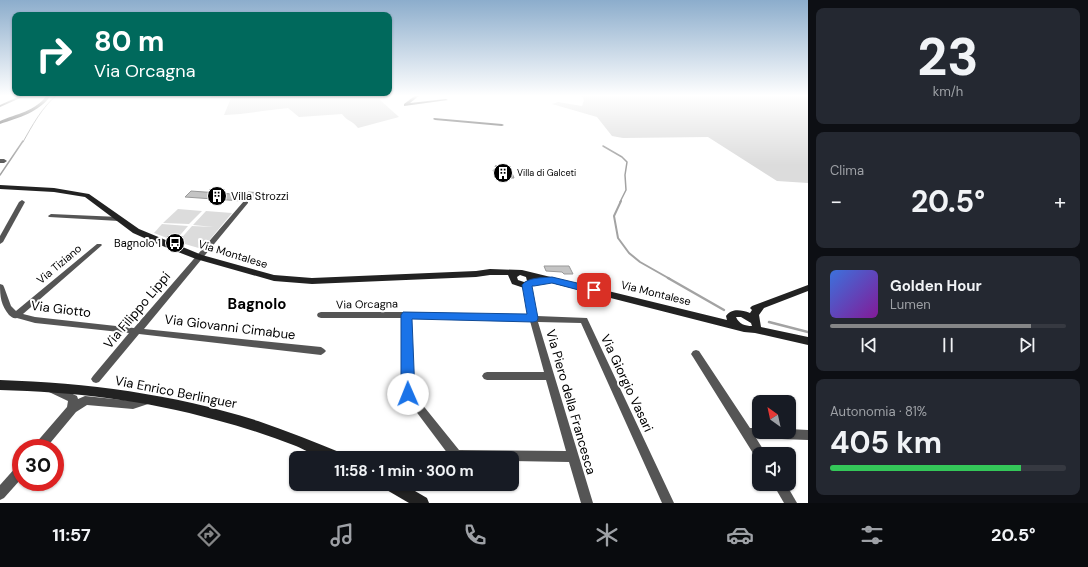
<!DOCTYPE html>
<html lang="it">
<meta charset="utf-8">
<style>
:root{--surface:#171b24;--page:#242831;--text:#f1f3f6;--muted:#9ea1a6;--line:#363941;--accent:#858687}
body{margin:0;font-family:"DM Sans",sans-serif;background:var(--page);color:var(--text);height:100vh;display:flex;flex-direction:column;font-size:15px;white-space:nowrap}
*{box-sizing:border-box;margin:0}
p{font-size:13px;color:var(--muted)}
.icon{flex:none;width:22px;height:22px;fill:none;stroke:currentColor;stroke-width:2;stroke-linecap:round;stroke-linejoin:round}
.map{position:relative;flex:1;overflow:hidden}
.drawer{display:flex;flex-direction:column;gap:8px;padding:8px;background:#0d0f14;width:280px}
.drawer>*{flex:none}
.guide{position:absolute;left:12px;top:12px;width:380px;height:84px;border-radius:8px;box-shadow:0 1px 3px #0004;background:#00695c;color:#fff;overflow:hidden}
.needle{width:26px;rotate:327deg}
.buttons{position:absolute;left:752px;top:395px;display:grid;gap:8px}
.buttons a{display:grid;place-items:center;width:44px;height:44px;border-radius:8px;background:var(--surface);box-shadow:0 1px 3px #0004;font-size:20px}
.speed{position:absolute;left:12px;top:439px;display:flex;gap:8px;font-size:20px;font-weight:700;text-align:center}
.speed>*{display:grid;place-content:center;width:52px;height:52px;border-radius:50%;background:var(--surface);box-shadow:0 1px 3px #0004;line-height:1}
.speed .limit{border:6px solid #d22;background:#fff;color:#111}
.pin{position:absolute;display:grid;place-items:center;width:34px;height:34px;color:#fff;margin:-17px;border-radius:8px;box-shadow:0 2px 6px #0006}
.me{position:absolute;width:44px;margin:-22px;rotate:359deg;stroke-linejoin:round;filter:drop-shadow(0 0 3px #0008)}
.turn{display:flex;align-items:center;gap:14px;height:84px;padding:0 16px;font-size:18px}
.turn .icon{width:52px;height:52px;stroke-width:2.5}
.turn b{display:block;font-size:28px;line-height:34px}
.big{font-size:30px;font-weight:700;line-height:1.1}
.drawer .widget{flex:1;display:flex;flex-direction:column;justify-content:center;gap:6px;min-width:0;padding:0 14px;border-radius:8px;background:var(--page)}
.drawer .dial{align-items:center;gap:0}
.dial b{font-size:52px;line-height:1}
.song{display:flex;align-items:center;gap:12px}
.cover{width:48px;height:48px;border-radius:6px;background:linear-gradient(135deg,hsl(220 70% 55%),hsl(290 70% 35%))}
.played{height:4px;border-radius:2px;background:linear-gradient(90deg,var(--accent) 85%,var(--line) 85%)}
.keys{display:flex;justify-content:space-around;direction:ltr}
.heat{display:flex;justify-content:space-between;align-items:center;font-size:22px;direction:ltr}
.charge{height:6px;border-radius:3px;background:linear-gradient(90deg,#34c759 81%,var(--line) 0)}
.trip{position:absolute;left:289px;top:451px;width:230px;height:40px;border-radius:8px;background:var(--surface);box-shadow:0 1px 3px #0004;font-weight:700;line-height:40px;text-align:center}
.tab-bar{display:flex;height:64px;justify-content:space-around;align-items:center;background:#090b0e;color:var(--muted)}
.tab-bar .icon{width:28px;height:28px}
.tab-bar .on{color:var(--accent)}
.tab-bar b{font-size:18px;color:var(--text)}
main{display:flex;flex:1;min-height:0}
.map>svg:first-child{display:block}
.green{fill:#dcdcdc}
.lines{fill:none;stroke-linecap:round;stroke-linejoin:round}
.stream-far3{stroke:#a3a3a3;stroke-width:1}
.stream-far2{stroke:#a3a3a3;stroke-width:1.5}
.stream-far1{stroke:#a3a3a3;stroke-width:2}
.stream{stroke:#a3a3a3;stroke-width:2.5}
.building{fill:#c4c4c4;stroke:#999}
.street{fill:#555;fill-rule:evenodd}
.secondary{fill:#222;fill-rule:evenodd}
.route{fill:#1a73e8;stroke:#114b97}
.labels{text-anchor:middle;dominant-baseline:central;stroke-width:4;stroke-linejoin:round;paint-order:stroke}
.far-poi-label{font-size:9px;fill:#000;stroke:#fff;text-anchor:start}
.poi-label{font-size:11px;fill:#000;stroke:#fff;text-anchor:start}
.street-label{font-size:11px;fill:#000;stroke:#fff}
.near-street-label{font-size:13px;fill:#000;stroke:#fff}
.district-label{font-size:15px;font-weight:bold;fill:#000;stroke:#fff}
</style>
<main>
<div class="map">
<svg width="808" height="503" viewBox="0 0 808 503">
<rect width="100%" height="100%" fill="#fff"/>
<g class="green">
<path d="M212 95H381L380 100 399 117 358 128C353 121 347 121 342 114L299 117 288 108C266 110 246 114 224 115L231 98H211Z"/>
<path d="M581 95H808V183L777 181 708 137 623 138 612 136 597 117 552 104 558 102 582 106 584 100Z"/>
<path d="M178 209 202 211 189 224 163 223Z"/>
<path d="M206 211 232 213 202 249 178 242 192 226 214 227 193 225Z"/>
<path d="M162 224 188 226 175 241 154 233Z"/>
</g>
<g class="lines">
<path class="stream-far3" d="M23 142C32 126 42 107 57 95"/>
<g class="stream-far2">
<path d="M603 146 622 157 627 162 625 175 626 190 620 202"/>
<path d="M0 175 23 141"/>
</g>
<path class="stream-far1" d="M621 201 614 216 618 238 629 253 640 262 670 279"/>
<g class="stream">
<path d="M668 278 724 310"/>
<path d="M769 322 808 332"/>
</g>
</g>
<g class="building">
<path d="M504 165 505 168H510L514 178H496L493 170 497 171 495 166Z"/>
<path d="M191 191 246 195 248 192 263 193 259 198 245 197 242 201 185 197Z"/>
<path d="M544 266H569L573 274H564L562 272 546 271Z"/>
</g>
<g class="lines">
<g class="street">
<path d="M22 95H27L0 107V105Z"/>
<path d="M47 95H51C40 112 18 118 0 124V121C16 114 36 111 47 95Z"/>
<path d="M416 95H420L410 103 446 99 448 100 404 106V104Z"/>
<path d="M434 118 502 124 504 125 502 126 435 120 433 119Z"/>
<path d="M0 159H4L7 161 4 163H0Z"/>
<path d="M22 200 25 202 3 242 0 244V236L19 202Z"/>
<path d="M246 200 248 201V203L144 329 321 347 324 349 326 351 324 353 321 355 139 334 99 382 96 383 93 382 91 379 93 376 129 333 35 323 17 318C13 319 12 317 9 315 1 305 0 297 0 284L3 285 4 287 11 306 16 311 97 244H101L102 245 101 246 23 314 35 317 134 328 244 201Z"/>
<path d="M51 214 119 217 122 219 119 221 49 217 48 216Z"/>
<path d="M527 282 531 285 537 316 587 318 674 503H662L581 323 538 322 593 503H581L569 462 512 461V458H451L403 394V318H321L318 317 317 315 318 313 321 312H407L528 315 523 285ZM411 318 530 321 544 372H487L484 373 482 376 484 379 487 380H546L566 451 459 450 413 393Z"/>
<path d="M696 350 699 351 750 428H759V432H789V429L808 430V440L756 438 766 454H759V459L756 458 693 357 691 354 693 351Z"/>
<path d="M53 385 77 396 78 399 85 396 133 401 147 396 151 397 152 400 151 403 133 409 87 405 76 412 46 448H33L35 444 67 407 68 401 49 392 48 389 49 386Z"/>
<path d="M21 464V479L4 498 0 500V485L17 466Z"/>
<path d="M773 484H786L797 503H784Z"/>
</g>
<g class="secondary">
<path d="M0 185 54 188 89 194 139 229 202 255 274 275 312 278 476 271 490 269 522 270 727 320 726 316C732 308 741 310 750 313L752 310 750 308 752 306 808 285V291L764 308 759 315 761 327 808 337V345L755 333 744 332 536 279 534 285 524 288 512 284 508 275H490L476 277 312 284 274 281 196 259 160 245 133 233 85 197 54 192 0 189ZM520 275 526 277 527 281 524 282 518 280 517 277ZM736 317H741L751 323 752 326C745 326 739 324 736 317Z"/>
<path d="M0 380C88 383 174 394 258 421 287 431 315 442 344 454L346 458C339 458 331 459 324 458 315 456 305 450 296 446 270 436 243 427 216 420 145 400 73 392 0 390Z"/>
<path d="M383 484H403L427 498 429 503H409L385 489Z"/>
</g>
</g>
<linearGradient id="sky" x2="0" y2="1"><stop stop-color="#8cadcc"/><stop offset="0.58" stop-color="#fff"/><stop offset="1" stop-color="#fff" stop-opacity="0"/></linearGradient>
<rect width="808" height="165" fill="url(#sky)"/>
<path class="route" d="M552 277 598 288 599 290 594 294 552 283 534 286H532L538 318 537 321 533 322 412 319 415 394 413 398 408 399 403 398 401 394V315L403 312 527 314 522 285C528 277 542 278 552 277Z"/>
<defs>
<symbol id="building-disc" viewBox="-11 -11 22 22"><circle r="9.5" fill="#000" stroke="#fff"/><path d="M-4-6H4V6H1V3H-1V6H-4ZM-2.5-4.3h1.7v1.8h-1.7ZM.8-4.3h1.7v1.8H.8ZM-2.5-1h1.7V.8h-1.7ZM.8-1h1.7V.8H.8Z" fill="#fff"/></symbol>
<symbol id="bus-disc" viewBox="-11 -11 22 22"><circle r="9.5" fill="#000" stroke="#fff"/><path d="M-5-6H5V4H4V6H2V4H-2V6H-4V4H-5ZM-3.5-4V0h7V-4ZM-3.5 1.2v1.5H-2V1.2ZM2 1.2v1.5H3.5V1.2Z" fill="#fff"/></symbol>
</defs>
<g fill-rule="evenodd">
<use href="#building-disc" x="492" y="162" width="22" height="22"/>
<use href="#building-disc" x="206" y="185" width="22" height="22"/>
<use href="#bus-disc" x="164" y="232" width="22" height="22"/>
</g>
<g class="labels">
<g class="far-poi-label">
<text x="517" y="173">Villa di Galceti</text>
</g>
<g class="poi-label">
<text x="231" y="196">Villa Strozzi</text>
<text x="161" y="243" text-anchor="end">Bagnolo 1</text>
</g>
<g class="street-label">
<text transform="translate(233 254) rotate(17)">Via Montalese</text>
<text transform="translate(59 264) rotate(-40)">Via Tiziano</text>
<text transform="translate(656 293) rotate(14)">Via Montalese</text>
<text transform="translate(367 304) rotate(-1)">Via Orcagna</text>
</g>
<g class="near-street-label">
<text transform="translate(61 309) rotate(7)">Via Giotto</text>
<text transform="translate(137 310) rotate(-50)">Via Filippo Lippi</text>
<text transform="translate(230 327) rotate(7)">Via Giovanni Cimabue</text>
<text transform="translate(627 383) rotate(65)">Via Giorgio Vasari</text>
<text transform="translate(176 392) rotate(11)">Via Enrico Berlinguer</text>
<text transform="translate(571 402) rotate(74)">Via Piero della Francesca</text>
</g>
<g class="district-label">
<text x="257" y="304">Bagnolo</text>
</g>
</g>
</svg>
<div class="buttons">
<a><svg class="needle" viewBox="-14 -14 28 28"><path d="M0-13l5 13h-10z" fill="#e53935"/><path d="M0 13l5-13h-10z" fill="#9ea1a6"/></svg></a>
<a><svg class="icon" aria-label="sound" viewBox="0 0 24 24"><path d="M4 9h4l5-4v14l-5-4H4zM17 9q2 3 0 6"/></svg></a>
</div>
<div class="speed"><div class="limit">30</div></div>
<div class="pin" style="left:594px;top:290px;background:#d93025"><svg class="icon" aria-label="arrive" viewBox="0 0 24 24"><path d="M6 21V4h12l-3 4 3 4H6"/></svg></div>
<svg class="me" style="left:408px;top:394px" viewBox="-20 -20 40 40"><circle r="19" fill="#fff"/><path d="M0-13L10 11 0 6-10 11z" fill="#1a73e8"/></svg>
<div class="trip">11:58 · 1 min · 300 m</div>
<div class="guide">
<div class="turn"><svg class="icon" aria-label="right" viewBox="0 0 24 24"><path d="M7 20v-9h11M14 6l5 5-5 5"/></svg><div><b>80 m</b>Via Orcagna</div></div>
</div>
</div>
<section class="drawer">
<div class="widget dial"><b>23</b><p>km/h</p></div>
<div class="widget"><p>Clima</p>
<div class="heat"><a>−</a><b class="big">20.5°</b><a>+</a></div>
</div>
<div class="widget">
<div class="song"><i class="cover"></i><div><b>Golden Hour</b><p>Lumen</p></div></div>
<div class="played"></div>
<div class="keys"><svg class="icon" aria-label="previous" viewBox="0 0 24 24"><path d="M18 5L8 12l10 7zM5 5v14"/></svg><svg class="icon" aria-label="pause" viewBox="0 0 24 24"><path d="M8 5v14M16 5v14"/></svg><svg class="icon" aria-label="next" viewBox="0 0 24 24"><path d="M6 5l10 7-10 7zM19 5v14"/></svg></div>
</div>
<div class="widget"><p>Autonomia · 81%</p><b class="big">405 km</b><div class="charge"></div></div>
</section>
</main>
<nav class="tab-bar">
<b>11:57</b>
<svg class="icon on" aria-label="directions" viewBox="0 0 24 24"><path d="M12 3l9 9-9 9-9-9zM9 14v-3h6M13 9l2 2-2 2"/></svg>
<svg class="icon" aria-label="music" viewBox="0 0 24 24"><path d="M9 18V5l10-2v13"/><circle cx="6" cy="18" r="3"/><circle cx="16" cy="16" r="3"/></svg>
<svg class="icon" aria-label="phone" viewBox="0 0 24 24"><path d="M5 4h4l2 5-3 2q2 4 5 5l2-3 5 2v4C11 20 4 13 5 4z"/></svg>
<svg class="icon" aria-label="climate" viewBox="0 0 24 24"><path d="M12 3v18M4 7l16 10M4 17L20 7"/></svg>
<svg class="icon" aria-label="car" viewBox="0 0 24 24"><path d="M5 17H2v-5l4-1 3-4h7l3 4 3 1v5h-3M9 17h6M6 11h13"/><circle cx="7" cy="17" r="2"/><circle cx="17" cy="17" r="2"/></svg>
<svg class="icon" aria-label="filters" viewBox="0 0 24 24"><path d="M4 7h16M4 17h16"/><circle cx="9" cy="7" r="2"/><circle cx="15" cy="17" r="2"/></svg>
<b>20.5°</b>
</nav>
